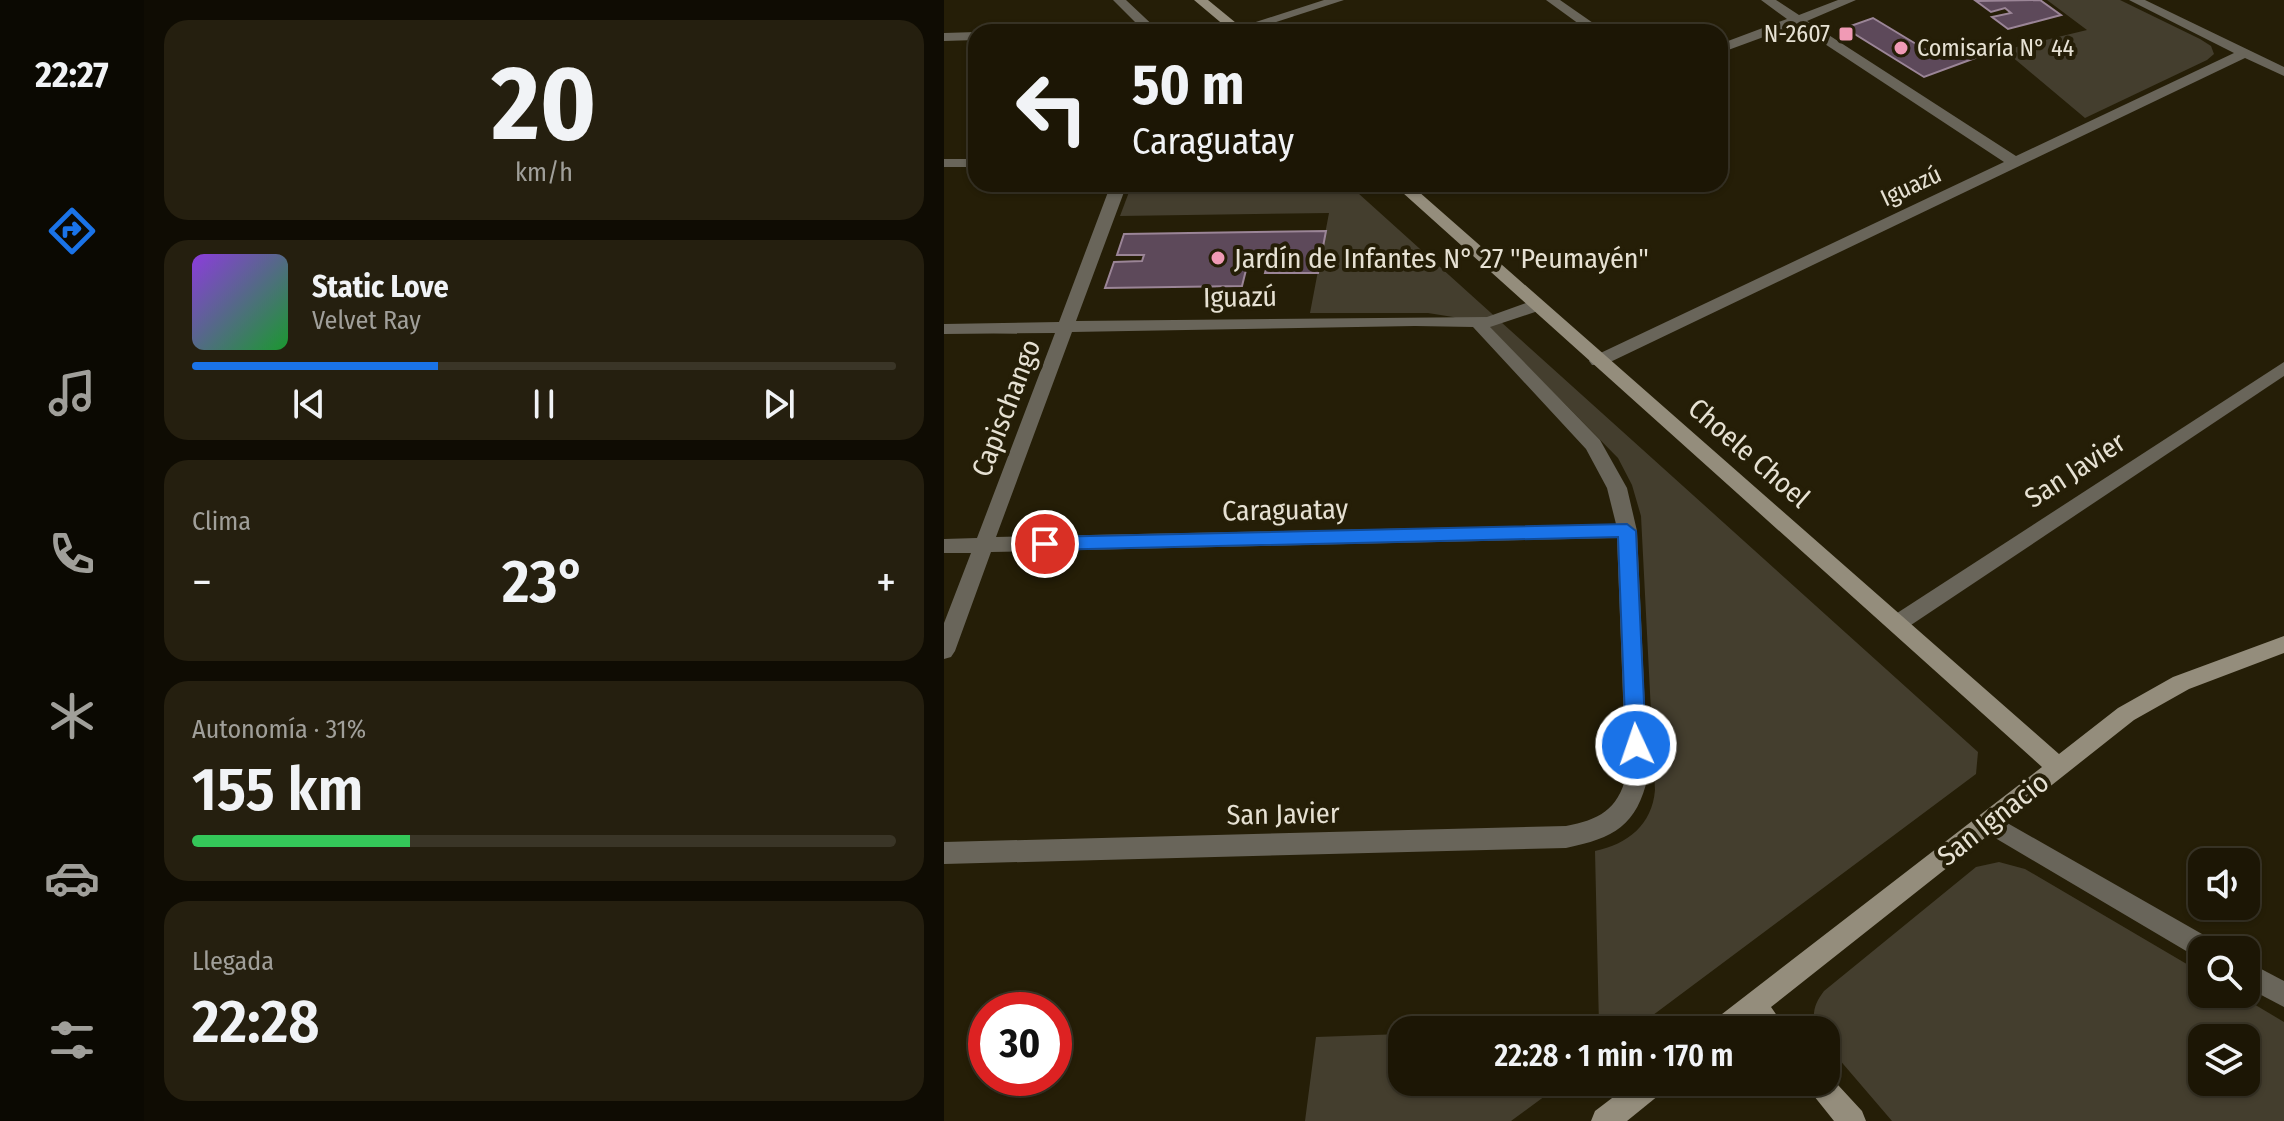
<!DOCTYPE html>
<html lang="es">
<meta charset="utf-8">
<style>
:root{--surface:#1c1605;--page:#251f0f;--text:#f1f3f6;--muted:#a09f9a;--line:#3a3527;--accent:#1a73e8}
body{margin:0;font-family:"Fira Sans Condensed",sans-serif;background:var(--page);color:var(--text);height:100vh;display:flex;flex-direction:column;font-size:30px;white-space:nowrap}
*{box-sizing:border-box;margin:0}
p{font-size:26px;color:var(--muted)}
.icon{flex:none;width:44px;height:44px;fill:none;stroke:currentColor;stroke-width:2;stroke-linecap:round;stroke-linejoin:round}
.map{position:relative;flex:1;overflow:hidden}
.side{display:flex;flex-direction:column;gap:20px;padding:20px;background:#0f0c03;width:800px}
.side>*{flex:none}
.guide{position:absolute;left:24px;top:24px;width:760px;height:168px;border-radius:24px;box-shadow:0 2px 6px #0004,0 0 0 2px var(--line);background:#1c1605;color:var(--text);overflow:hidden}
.fabs{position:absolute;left:1244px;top:848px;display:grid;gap:16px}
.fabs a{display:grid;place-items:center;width:72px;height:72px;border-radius:16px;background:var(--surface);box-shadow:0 2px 6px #0004,0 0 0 2px var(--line);font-size:40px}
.speed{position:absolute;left:24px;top:992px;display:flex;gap:16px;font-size:40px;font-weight:700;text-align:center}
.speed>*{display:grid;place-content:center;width:104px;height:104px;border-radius:50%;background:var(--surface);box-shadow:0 2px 6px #0004,0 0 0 2px var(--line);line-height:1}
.speed .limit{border:12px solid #d22;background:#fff;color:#111}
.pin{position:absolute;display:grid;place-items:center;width:68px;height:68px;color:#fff;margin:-34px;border:4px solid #fff;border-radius:50%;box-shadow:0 2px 8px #0007}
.me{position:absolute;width:88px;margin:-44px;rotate:357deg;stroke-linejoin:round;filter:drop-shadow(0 0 6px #0008)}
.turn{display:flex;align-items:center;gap:28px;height:168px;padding:0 32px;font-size:36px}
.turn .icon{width:104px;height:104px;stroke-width:2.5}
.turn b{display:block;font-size:56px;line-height:68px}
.big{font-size:60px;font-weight:600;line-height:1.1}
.side .tile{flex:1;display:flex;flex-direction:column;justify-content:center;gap:12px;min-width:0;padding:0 28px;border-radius:24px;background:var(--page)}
.side .dial{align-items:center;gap:0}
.dial b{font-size:104px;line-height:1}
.song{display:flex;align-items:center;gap:24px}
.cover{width:96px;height:96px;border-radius:12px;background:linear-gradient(135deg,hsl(270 70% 55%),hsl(130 70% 35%))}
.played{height:8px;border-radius:4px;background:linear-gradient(90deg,var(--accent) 35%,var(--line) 35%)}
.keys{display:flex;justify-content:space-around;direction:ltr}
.heat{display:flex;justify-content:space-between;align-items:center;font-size:44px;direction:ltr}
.charge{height:12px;border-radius:6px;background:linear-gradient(90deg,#34c759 31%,var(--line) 0)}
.trip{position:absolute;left:444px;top:1016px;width:452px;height:80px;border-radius:24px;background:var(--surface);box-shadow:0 2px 6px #0004,0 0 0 2px var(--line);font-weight:600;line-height:80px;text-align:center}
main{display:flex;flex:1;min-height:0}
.menu{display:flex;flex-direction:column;width:144px;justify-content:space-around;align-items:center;background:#0b0902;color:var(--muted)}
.menu .icon{width:56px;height:56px}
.menu .on{color:var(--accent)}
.menu b{font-size:36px;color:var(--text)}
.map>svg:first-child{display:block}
.green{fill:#443e2e;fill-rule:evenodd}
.building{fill:#5d495a;stroke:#9b8597;stroke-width:2}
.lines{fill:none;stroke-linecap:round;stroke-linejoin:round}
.street{fill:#69655a;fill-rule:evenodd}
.secondary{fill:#948d7c;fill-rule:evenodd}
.route{fill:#1a73e8;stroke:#114b97;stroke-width:2}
.poi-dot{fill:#f09ab5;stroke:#251e07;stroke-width:3}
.labels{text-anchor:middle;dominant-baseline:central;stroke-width:8;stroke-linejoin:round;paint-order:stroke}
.far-poi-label{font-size:24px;fill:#e6e1d3;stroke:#251e07;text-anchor:end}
.far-street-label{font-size:24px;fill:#e6e1d3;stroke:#251e07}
.poi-label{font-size:28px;fill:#e6e1d3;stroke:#251e07;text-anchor:start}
.street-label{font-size:28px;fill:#e6e1d3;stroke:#251e07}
</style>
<main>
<nav class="menu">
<b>22:27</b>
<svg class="icon on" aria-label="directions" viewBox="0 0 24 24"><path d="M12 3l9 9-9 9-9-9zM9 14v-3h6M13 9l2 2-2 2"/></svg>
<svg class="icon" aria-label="music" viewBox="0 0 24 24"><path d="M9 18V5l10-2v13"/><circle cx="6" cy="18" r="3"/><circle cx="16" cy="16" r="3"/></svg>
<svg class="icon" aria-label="phone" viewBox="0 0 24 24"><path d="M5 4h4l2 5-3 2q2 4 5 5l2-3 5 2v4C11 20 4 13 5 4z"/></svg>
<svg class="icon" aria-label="climate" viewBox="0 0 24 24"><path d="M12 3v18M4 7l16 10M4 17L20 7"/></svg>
<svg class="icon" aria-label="car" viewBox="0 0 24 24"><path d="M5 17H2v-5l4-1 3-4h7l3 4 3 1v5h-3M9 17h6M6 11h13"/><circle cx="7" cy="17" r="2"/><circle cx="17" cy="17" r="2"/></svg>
<svg class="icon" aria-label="filters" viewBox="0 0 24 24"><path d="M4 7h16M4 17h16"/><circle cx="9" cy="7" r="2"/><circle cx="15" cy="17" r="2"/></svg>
</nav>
<section class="side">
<div class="tile dial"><b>20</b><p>km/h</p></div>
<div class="tile">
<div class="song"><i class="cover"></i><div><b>Static Love</b><p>Velvet Ray</p></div></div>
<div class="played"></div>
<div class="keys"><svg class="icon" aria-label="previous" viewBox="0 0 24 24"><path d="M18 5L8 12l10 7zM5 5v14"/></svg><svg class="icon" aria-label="pause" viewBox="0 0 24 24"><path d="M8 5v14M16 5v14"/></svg><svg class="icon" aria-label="next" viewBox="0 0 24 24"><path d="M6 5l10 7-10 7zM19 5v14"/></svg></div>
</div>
<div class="tile"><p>Clima</p>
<div class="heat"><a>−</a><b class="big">23°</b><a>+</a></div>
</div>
<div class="tile"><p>Autonomía · 31%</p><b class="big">155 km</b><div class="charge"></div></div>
<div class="tile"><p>Llegada</p><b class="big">22:28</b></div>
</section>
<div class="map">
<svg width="1340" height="1121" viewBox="0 0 1340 1121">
<rect width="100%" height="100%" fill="#251e07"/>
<g class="green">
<path d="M1103 0H1176L1256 39 1267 46 1270 54 1263 60 1141 118 1060 50 1143 30Z"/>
<path d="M188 184H404L1034 752 1032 774 689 1030H554L655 1026 651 851C684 844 708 825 711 790L697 516 688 485 674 458 554 336 509 317 484 313H366L385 213 176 216Z"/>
<path d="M1055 862 1081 869 1258 973V994H1293L1340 1022V1121H948L882 1044V1030H873C867 1015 870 1004 880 991L1032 867ZM1302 1038V1082H1258V1038Z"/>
<path d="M458 1034V1082H620L567 1121H361L372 1037Z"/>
</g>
<g class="building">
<path d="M1096 0 1117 15 1064 29 1048 17 1067 13 1061 8 1047 12 1032 1Z"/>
<path d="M929 18 987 53 1012 44 1034 57 980 77 901 28Z"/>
<path d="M382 231 374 273H321L324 262H304L298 286 161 288 170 262 198 261 200 255H173L180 234Z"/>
</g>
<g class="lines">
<g class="street">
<path d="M169 0H182L216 32H201Z"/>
<path d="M380 0H400L301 32 287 30Z"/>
<path d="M602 0H616L662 32H646Z"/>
<path d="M817 0H832L855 15 894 0H912L863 21 1072 156 1290 53 1185 0H1201L1340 67V76L1301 58 660 365H648L645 361 648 357 1060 162 852 25 776 53V44L843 19Z"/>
<path d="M32 32V40L0 41V33Z"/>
<rect x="0" y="159" width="32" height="8"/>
<path d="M167 184H183L132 321 543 317 585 302H597L599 306 597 310 546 327 656 440 683 488 693 531 704 776C693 826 670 838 622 848L0 864V842L622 826C654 820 674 810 682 776L673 538 47 552 11 651 7 657 0 659V623L27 553H0V539L33 538 111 333 0 334V324L115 322ZM471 326 529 327 642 449 663 488 672 524 52 537 128 332Z"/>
<path d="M1340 362V376L961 629H947L944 623 947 617Z"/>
<path d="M1044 812 1272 942 1276 950H1258V960L1254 958 1036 829 1032 822 1036 815Z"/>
<path d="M1302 961 1340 981V1007L1302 987Z"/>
</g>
<g class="secondary">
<path d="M250 0H264L303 32H288Z"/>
<path d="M449 184H466L1115 754 1174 708 1229 677 1340 636V653L1245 689 1190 720 827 1007 843 1030H813L807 1023 799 1030H765L769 1021 1098 767Z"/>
<path d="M882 1072 918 1111 922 1121H890L866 1091 862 1082H882Z"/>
<path d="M689 1082H724L720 1091 683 1121H647L651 1111Z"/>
</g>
</g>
<path class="route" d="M683 524 692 531 702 745 699 751 692 754 685 751 682 745 674 537 101 550 92 544 101 537Z"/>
<g class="poi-dot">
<rect x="894" y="26" width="16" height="16" rx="4"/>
<circle cx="957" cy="48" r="8"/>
<circle cx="274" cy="258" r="8"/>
</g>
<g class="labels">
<g class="far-poi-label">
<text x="886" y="34">N-2607</text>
<text x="973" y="48" text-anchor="start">Comisaría N° 44</text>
</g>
<g class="far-street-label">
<text transform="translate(967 186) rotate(-25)">Iguazú</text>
</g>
<g class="poi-label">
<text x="290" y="258">Jardín de Infantes N° 27 "Peumayén"</text>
</g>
<g class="street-label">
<text transform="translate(296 297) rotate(-1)">Iguazú</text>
<text transform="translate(62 408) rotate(-69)">Capischango</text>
<text transform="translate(805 453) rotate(41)">Choele Choel</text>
<text transform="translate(1131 470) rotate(-33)">San Javier</text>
<text transform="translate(341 510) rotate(-1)">Caraguatay</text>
<text transform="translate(339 814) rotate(-1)">San Javier</text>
<text transform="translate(1049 819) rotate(-38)">San Ignacio</text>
</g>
</g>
</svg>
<div class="fabs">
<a><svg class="icon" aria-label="sound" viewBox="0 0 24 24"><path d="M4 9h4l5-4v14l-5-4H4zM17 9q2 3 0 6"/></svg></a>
<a><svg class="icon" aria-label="search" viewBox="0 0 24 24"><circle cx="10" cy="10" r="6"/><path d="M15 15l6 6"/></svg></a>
<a><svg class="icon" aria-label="layers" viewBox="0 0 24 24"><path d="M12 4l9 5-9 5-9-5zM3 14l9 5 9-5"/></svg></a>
</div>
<div class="speed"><div class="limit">30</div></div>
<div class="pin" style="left:101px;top:544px;background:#d93025"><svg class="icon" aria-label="arrive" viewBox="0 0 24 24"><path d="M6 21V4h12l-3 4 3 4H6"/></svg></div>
<svg class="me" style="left:692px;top:745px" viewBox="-20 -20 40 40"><circle r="17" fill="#1a73e8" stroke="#fff" stroke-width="3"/><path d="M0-11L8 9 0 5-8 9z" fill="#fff"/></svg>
<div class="trip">22:28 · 1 min · 170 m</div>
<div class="guide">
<div class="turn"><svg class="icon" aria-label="left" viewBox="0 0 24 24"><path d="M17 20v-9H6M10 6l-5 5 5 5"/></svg><div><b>50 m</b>Caraguatay</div></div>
</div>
</div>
</main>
